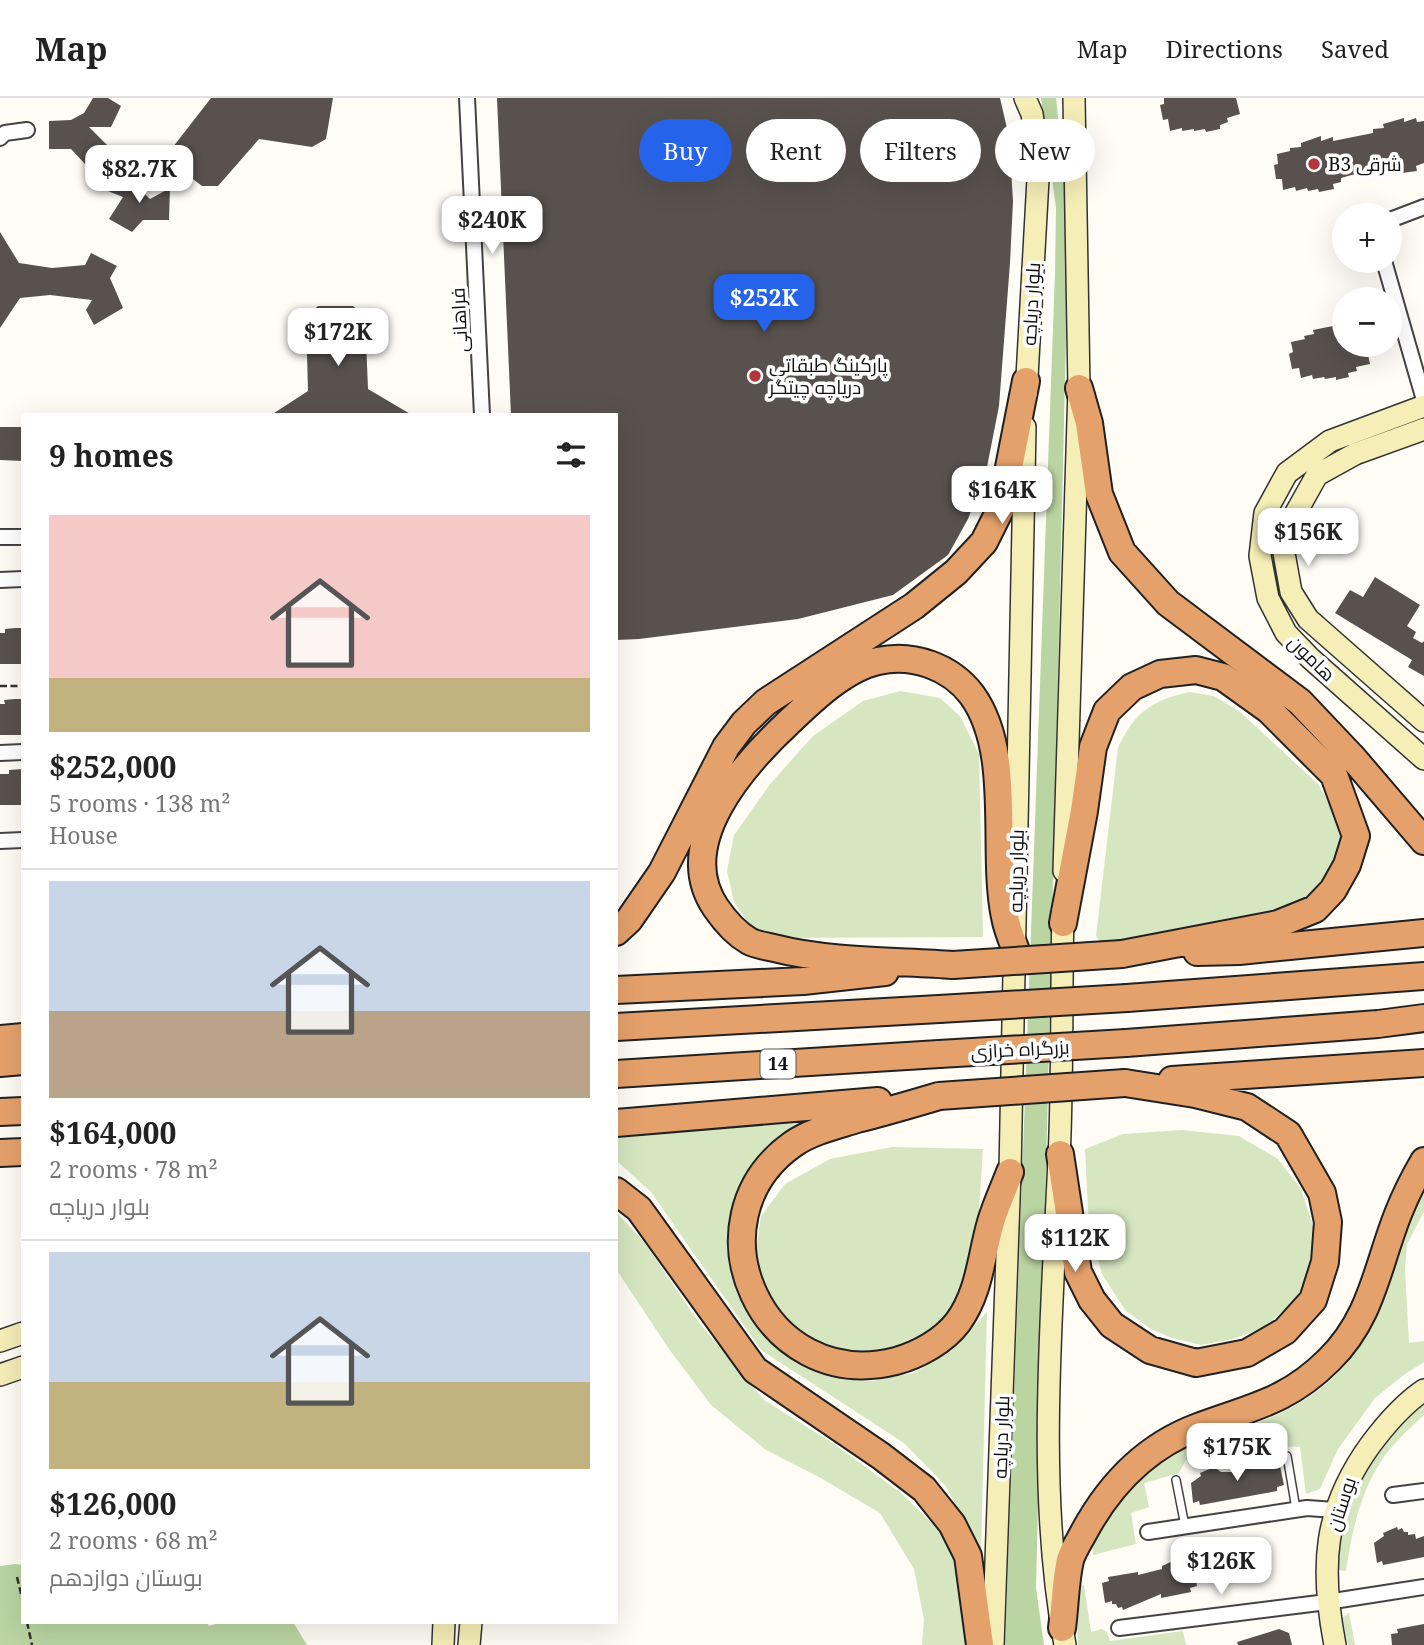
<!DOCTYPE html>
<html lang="en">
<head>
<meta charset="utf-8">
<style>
  body { margin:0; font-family:"Noto Serif",Cairo,serif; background:#f2f2f2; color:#222; height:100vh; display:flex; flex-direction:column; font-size:26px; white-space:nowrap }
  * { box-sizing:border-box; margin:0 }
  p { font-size:23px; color:#767676 }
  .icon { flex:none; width:38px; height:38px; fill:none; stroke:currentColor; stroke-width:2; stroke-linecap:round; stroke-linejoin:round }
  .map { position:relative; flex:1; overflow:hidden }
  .details { position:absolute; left:21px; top:315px; width:597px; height:1211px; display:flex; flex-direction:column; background:#fff; border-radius:0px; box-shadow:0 7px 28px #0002 }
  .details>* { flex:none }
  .banner { position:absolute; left:639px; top:21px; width:665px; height:63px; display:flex; gap:14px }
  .controls { position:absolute; left:1332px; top:105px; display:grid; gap:14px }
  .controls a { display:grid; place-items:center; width:70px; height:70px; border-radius:50%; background:#fff; box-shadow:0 7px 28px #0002; font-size:35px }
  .price { position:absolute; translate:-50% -60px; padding:0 16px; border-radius:14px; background:#fff; color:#222; font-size:23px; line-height:46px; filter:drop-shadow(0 2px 4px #0008) }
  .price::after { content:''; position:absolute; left:50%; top:42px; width:21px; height:16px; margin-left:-10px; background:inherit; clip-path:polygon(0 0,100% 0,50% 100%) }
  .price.active { background:#2563eb; color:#fff }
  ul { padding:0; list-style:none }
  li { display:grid; align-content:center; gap:14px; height:371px; padding:0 28px }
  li+li { border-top:2px solid #e0e0e0 }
  li span { display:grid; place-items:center; height:217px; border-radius:0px; color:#555 }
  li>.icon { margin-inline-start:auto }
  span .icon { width:126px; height:126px; fill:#fffc; stroke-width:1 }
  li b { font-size:30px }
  h2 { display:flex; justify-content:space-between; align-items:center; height:84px; padding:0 28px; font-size:30px }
  .chip { padding:0 24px; border-radius:32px; background:#fff; box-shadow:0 7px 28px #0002; font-size:24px; line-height:63px }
  .chip.active { background:#2563eb; color:#fff }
  header { display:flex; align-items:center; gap:42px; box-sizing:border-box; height:98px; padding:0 35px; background:#fff; border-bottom:2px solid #e0e0e0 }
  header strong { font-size:33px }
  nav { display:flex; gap:38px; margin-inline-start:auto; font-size:24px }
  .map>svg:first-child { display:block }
  .green { fill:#d5e6c1 }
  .forest { fill:#bad5a2 }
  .building { fill:#58514e }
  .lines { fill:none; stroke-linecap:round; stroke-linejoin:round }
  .lane-casing { stroke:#434343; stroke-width:10 }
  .street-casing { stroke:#434343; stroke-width:18 }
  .secondary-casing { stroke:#323232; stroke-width:24 }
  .highway-casing { stroke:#212121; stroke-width:30 }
  .path { stroke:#323232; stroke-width:2.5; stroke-dasharray:7 3.5; stroke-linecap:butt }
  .lane { stroke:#fff; stroke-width:7 }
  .street { stroke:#fff; stroke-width:14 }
  .secondary { stroke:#f6eeb7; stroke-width:21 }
  .highway { stroke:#e5a16c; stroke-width:26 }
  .highway-bridge-casing { stroke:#212121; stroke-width:30; stroke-linecap:butt }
  .highway-bridge { stroke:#e5a16c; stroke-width:26 }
  .poi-dot { fill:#b2363e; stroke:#fff; stroke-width:2.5 }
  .labels { text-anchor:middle; stroke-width:7; stroke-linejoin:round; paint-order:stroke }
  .shield { fill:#fff; stroke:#585858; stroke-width:2 }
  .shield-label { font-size:18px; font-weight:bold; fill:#101010 }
  .poi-label { font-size:19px; fill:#101010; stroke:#fff; text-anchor:start }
  .street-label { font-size:19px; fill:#101010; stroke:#fff }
</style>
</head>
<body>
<header>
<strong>Map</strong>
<nav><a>Map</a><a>Directions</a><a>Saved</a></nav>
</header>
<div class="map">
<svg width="1424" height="1547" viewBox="0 0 1424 1547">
  <rect width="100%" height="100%" fill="#fefcf5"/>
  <path class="green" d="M900,593L940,600L960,618L979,656L983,839L769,840L749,826L734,804L727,773L734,737L771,685L813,638L863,603Z
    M1190,594L1214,598L1240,614L1318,686L1343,728V756L1333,781L1290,813L1173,836L1100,844L1096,838L1118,650C1134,614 1153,602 1190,594Z
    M867,1011L782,1045L735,1175L741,1200L764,1238L803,1267L833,1280L872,1283L914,1275L951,1253L987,1214L981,1453L945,1387L904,1345L761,1252L651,1094L616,1062V1023Z
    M1182,1032L1239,1038L1278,1061L1301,1091L1315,1135L1311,1169L1301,1196L1265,1229L1233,1241L1201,1247L1172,1240L1151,1231L1125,1212L1102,1176L1089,1130L1085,1051L1123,1036Z
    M892,1049L983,1051L977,1142L968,1185L941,1226L920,1241L892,1251L865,1257L840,1253L813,1245L786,1222L763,1189L756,1153L761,1118L785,1086L830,1061Z
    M1424,1090V1114L1407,1146L1405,1171L1409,1245L1424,1243V1264L1405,1276L1375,1300L1338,1351L1320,1391L1306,1396L1300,1349C1261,1347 1224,1355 1186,1362L1179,1375L1144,1385L1149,1409L1131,1415L1136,1446L1093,1457C1091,1444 1099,1434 1106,1423C1126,1389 1154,1364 1190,1345C1210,1335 1235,1332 1256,1325C1290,1314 1325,1292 1348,1264C1380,1226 1390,1180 1405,1134C1410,1119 1418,1104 1424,1090Z
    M616,1114L645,1145L697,1222L764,1302L834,1346L901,1395L953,1446L972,1547H922L924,1521L914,1471L880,1415L819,1379L766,1352L711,1307L669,1251L616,1171Z
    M1424,1303V1317C1411,1329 1397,1342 1386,1356C1361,1390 1352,1432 1346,1473L1338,1472C1345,1392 1366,1358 1424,1303Z
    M1084,1487L1091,1534L1102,1531L1107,1534L1110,1543L1183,1533L1186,1547H1078L1075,1490Z
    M1349,1515L1355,1547H1348L1342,1520Z"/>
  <path class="forest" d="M1041,0H1056L1065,89L1068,158L1036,1490L1044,1547H1005L1055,175L1056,110Z
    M15,1466L23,1467V1524H206L209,1528L223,1524H293L307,1547H0V1468Z"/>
  <path class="building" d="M93,0H108L121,8L111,29H89L111,51L85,66L71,51H49V23L71,22L84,15Z
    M211,0H333L326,41L312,49L259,41L218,88H202L176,68L173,49Z
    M497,0H1000L1009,39L1013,103L1010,165L999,308L986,374L968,421L948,457L893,497L798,521L639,541L616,542V317H511Z
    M1164,0H1236L1240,16L1227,20L1228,24L1220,27V31L1206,34L1205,31L1194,33V31L1182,33V30L1170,33L1168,21L1163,22L1160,7L1164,6Z
    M1404,20V24L1416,20L1417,24L1424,23V65L1416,68L1417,73L1402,75V73L1391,75L1390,72L1379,75L1378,71L1366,73L1341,80V84L1333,86L1334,91L1319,94L1318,91L1308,93L1307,90L1296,93L1295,89L1283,92L1282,81H1276L1274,67L1278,66L1277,56L1290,53V50L1301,49V45L1321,38V43L1333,39V43L1373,35V31L1384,30L1383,26Z
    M134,77L139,90L150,101L170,90L169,122H143L132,134L109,121L123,99L108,93Z
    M0,134L19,165L52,170L85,167L91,155L117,168L110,180L123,210L94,227L86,212L92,202L50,197L20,200L0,230Z
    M318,208H353L365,218L368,291L412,317H271L308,293L306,219Z
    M1338,227V231L1344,230V247H1366L1370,266L1356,269L1357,273L1348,275L1349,279L1336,282V279L1325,281L1324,279L1313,281L1312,277L1301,280L1299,270L1292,271L1289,256L1293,254L1291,244L1305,241L1304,238L1314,236L1313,232Z
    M0,329H23V363L0,362Z
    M1375,479L1420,507L1407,528L1416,534L1413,540L1422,545L1424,543V578L1408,569L1412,562L1335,515L1350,492L1363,499Z
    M15,530H23V566H0V535H5V531Z
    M15,601H23V637H0V606H5L4,602Z
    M23,671V707H0V676H9V672Z
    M1262,1361V1364L1267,1362L1269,1366H1273V1369L1280,1368L1284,1387L1277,1389V1393L1200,1407L1199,1403L1193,1405L1191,1385L1201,1378L1200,1375L1214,1369L1221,1374H1232L1249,1370L1248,1367Z
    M1397,1429L1398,1432L1402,1430L1404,1434H1408V1437L1415,1436L1416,1441L1424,1438V1459L1383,1467L1382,1463L1377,1465L1374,1445L1384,1438L1383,1435Z
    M1175,1462L1176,1465L1180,1464L1182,1467H1186L1187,1470L1193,1469L1197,1488L1190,1490L1191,1494L1161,1500V1496L1123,1512L1122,1509L1118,1510L1116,1506H1112V1503L1105,1505L1102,1485L1109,1483L1108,1479L1138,1474V1477L1162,1471V1468Z
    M1424,1526V1547H1392L1391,1536L1398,1535L1397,1531Z
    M1279,1531L1289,1535L1292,1547H1238L1237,1544Z"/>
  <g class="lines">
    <defs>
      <path id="lane" d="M1287,1358L1296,1411
        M1176,1382L1185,1428"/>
      <path id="street" d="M467,0L482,317
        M0,40L5,35L27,32
        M1390,122L1424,109
        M1384,163L1424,302
        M0,439H23
        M0,482L23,481
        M0,655L23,654
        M0,743L23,742
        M1393,1397L1424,1393
        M1148,1434L1307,1410L1335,1412
        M1119,1530L1327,1504L1424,1489"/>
      <path id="secondary" d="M1025,0L1032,16L1039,63L1026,297
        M1424,308L1330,343L1287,375L1265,415L1260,458L1268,500L1286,535L1310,560L1424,661
        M1424,331L1355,356L1317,377L1289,427L1284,455L1291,494L1308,521L1424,623
        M1064,773L1079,290L1074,0
        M1063,812C1061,895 1063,978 1059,1061C1052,1218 1036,1392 1065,1547
        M0,1243L23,1235
        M0,1277L23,1269
        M443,1547L444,1524
        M469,1547L471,1524
        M993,1547L1010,1074L1025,329
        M1335,1547C1320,1469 1323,1412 1371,1346C1386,1326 1403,1306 1424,1292"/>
      <path id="highway" d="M1079,290L1089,325L1099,396L1122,454L1168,505L1300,604L1353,660L1424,743
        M1063,825L1084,713L1093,649L1107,613L1132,589L1160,576L1196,572L1223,579L1269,612L1334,677L1356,738L1347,767L1333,792L1315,811L1278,826L1122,856
        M616,834L629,822L662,774L726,649L744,625L766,604L914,508L956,474L984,444L1001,410L1026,283
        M1197,854L1239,853L1424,835
        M953,867C897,863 828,864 774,850C766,848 756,847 749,843C735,835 725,823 716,810C672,746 743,667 788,625C812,602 845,570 878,563C913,555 951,569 972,597C1014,655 991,752 1005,819C1007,830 1011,840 1015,850
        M616,892L803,883L885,874
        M1127,900L1424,878
        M616,929L939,911
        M0,941L23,939
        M1126,945L1378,926L1424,920
        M0,965L23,963
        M616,976L939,956
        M1172,982L1424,965
        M939,998C912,1006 885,1014 857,1021C835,1028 812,1033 793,1046C685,1122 762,1297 896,1263C918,1257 944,1243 958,1224C980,1194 981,1158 991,1124C996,1107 1004,1090 1010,1074
        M0,1014L23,1013
        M616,1025L878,1003
        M0,1055L23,1054
        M1060,1056L1078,1174L1092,1202L1112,1227L1150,1252L1196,1265L1247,1255L1285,1233L1313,1202L1325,1164L1328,1124L1322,1095L1288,1036L1247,1009L1195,996L1125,985
        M616,1093L639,1111L755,1272L881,1358L924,1391L952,1426L968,1458L980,1547
        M1062,1530C1065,1508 1065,1484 1070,1462C1073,1452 1080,1442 1084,1434C1110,1386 1147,1348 1198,1329C1251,1309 1287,1304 1329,1262C1372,1220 1377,1169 1398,1116C1405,1098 1414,1080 1424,1063"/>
    </defs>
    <use href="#lane" class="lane-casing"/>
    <use href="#street" class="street-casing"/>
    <use href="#secondary" class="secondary-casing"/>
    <use href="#highway" class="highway-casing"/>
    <path class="path" d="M0,588H23
      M17,1479L23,1504
      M27,1524L32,1547"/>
    <use href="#lane" class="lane"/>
    <use href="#street" class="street"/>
    <use href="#secondary" class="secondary"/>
    <use href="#highway" class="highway"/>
    <defs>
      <path id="highway-bridge" d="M953,867L1122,856
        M939,911L1127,900
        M939,956L1126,945
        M939,998L1125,985"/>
    </defs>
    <use href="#highway-bridge" class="highway-bridge-casing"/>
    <use href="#highway-bridge" class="highway-bridge"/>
  </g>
  <g class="poi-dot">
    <circle cx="1314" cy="66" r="7"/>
    <circle cx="755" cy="278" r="7"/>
  </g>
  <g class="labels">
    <rect class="shield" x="760.5" y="951.5" width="35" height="29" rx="5"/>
    <g class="shield-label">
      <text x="778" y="972">14</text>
    </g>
    <g class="poi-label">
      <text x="1328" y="73">B3 شرقی</text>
      <text x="769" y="274">پارکینگ طبقاتی<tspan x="769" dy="22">دریاچه چیتگر</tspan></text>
    </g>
    <g class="street-label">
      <text transform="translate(1031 206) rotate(-87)" y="7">بلوار دریاچه</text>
      <text transform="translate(459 222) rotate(-93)" y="7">فراهانی</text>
      <text transform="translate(1312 560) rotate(44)" y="7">هامون</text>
      <text transform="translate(1016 773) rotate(-89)" y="7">بلوار دریاچه</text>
      <text transform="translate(1020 951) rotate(-3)" y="7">بزرگراه خرازی</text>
      <text transform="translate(1001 1339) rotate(-88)" y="7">بلوار دریاچه</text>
      <text transform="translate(1341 1406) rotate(-72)" y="7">بوستان</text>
    </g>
  </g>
</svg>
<div class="controls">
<a>+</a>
<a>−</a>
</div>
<b class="price" style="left:139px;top:107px">$82.7K</b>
<b class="price" style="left:492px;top:158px">$240K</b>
<b class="price active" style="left:764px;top:236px">$252K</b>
<b class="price" style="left:338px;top:270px">$172K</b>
<b class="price" style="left:1002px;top:428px">$164K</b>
<b class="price" style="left:1308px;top:470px">$156K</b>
<b class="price" style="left:1075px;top:1176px">$112K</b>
<b class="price" style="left:1237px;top:1385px">$175K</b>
<b class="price" style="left:1221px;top:1499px">$126K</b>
<div class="banner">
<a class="chip active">Buy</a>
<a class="chip">Rent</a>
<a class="chip">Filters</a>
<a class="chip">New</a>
</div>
<section class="details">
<h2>9 homes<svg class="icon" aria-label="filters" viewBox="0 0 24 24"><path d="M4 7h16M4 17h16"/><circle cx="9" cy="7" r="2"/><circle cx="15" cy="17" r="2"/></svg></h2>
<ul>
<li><span style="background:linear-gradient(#f6c9c9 75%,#c2b280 0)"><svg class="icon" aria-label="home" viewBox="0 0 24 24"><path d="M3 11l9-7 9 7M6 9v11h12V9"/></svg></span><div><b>$252,000</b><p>5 rooms · 138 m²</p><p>House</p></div></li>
<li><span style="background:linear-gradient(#c9d6e8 60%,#b9a48a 0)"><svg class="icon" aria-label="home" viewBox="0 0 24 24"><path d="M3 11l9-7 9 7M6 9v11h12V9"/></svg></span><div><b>$164,000</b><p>2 rooms · 78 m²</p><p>بلوار دریاچه</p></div></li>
<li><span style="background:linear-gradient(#c9d6e8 60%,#c2b280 0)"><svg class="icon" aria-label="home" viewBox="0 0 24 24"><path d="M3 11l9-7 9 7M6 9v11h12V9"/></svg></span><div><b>$126,000</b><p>2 rooms · 68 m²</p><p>بوستان دوازدهم</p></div></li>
</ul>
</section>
</div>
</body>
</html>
